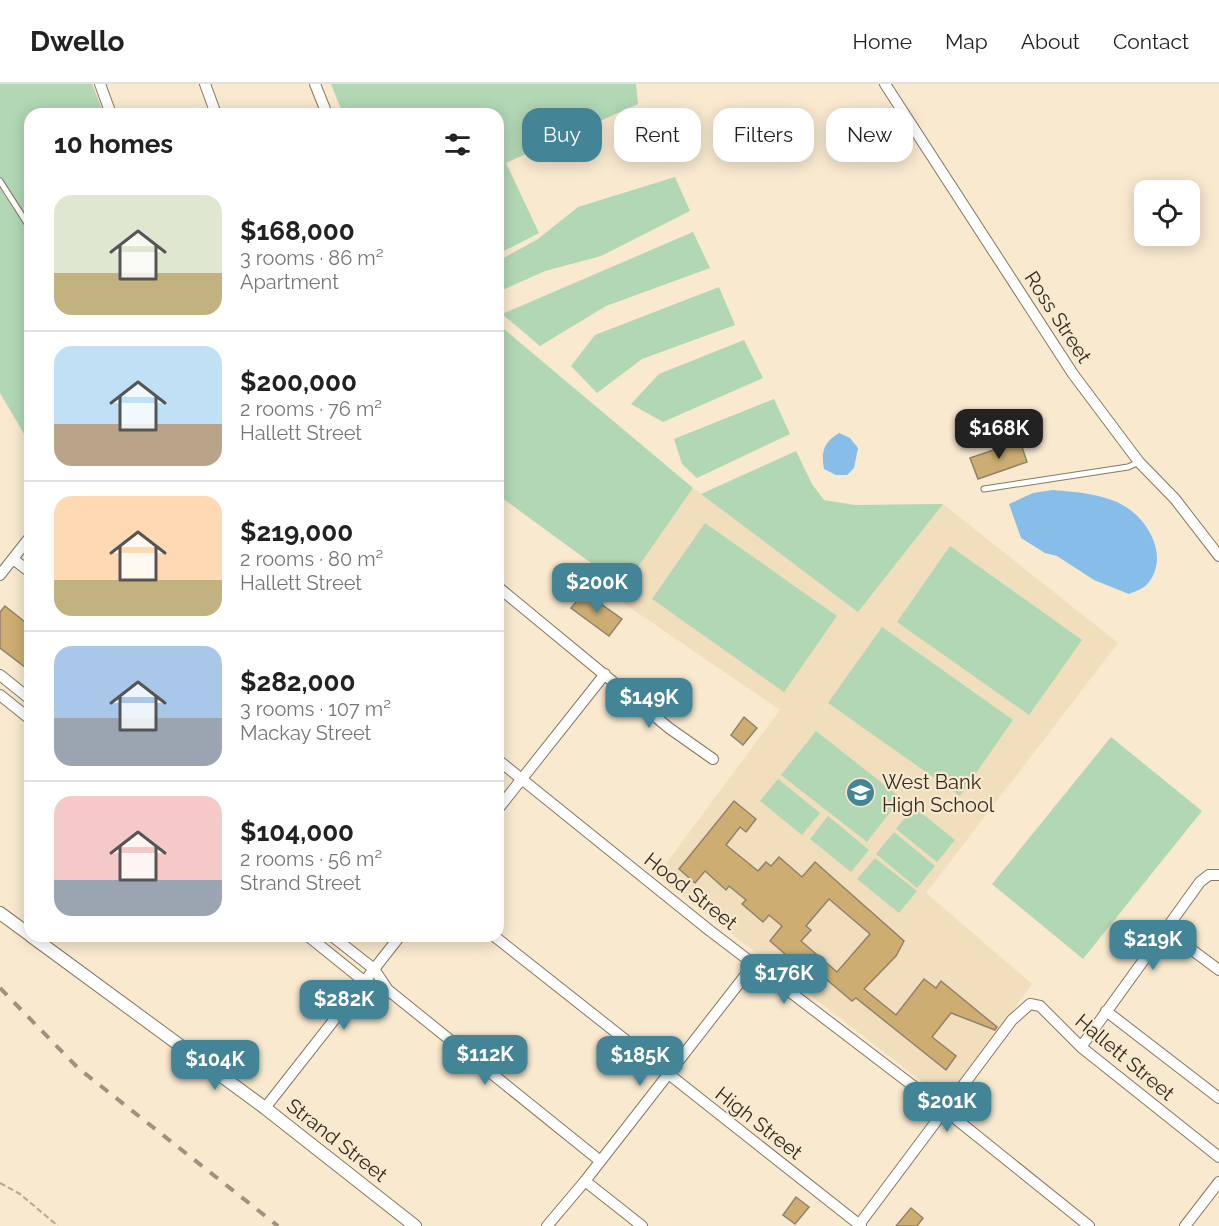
<!DOCTYPE html>
<html lang="en">
<head>
<meta charset="utf-8">
<style>
  body { margin:0; font-family:Raleway,sans-serif; background:#f6f6f6; color:#222; height:100vh; display:flex; flex-direction:column; font-size:22px; white-space:nowrap }
  * { box-sizing:border-box; margin:0 }
  p { font-size:20px; color:#767676 }
  .icon { flex:none; width:33px; height:33px; fill:none; stroke:currentColor; stroke-width:2; stroke-linecap:round; stroke-linejoin:round }
  .map { position:relative; flex:1; overflow:hidden }
  .details { position:absolute; left:24px; top:24px; width:480px; height:834px; display:flex; flex-direction:column; background:#fff; border-radius:18px; box-shadow:0 3px 15px #0003 }
  .details>* { flex:none }
  .banner { position:absolute; left:522px; top:24px; width:570px; height:54px; display:flex; gap:12px }
  .tools { position:absolute; left:1134px; top:96px; display:grid; gap:12px }
  .tools a { display:grid; place-items:center; width:66px; height:66px; border-radius:12px; background:#fff; box-shadow:0 3px 15px #0003; font-size:30px }
  .price { position:absolute; translate:-50% -51px; padding:0 14px; border-radius:12px; background:#448497; color:#fff; font-size:20px; line-height:39px; filter:drop-shadow(0 2px 3px #0008) }
  .price::after { content:''; position:absolute; left:50%; top:36px; width:18px; height:14px; margin-left:-9px; background:inherit; clip-path:polygon(0 0,100% 0,50% 100%) }
  .price.current { background:#222; color:#fff }
  ul { padding:0; list-style:none }
  li { display:flex; align-items:center; gap:18px; height:150px; padding:0 30px }
  li+li { border-top:2px solid #e0e0e0 }
  li span { display:grid; place-items:center; flex:none; width:168px; height:120px; border-radius:18px; color:#555 }
  li>.icon { margin-inline-start:auto }
  span .icon { width:72px; height:72px; fill:#fffc; stroke-width:1 }
  li b { font-size:26px }
  h2 { display:flex; justify-content:space-between; align-items:center; height:72px; padding:0 30px; font-size:26px }
  .pill { padding:0 21px; border-radius:18px; background:#fff; box-shadow:0 3px 15px #0003; font-size:21px; line-height:54px }
  .pill.current { background:#448497; color:#fff }
  header { display:flex; align-items:center; gap:36px; box-sizing:border-box; height:84px; padding:0 30px; background:#fff; border-bottom:2px solid #e0e0e0 }
  header strong { font-size:28px }
  nav { display:flex; gap:33px; margin-inline-start:auto; font-size:21px }
  .map>svg:first-child { display:block }
  .built { fill:#f0debd }
  .green { fill:#b1d7b4 }
  .water { fill:#87bde9 }
  .building { fill:#cdad72; stroke:#90836b; stroke-width:1.5; fill-rule:evenodd }
  .lines { fill:none; stroke-linecap:round; stroke-linejoin:round }
  .service-casing { stroke:#867861; stroke-width:7 }
  .minor-casing { stroke:#867861; stroke-width:12 }
  .tertiary-casing { stroke:#867861; stroke-width:14 }
  .path { stroke:#b5a994; stroke-width:2; stroke-dasharray:6 3; stroke-linecap:butt }
  .service { stroke:#fff; stroke-width:5 }
  .minor { stroke:#fff; stroke-width:10 }
  .tertiary { stroke:#fff; stroke-width:12 }
  .rail { stroke:#9d927f; stroke-width:4; stroke-dasharray:10 10; stroke-linecap:butt }
  .labels { text-anchor:middle; stroke-width:4.5; stroke-linejoin:round; paint-order:stroke }
  .street-label { font-size:20px; fill:#322c22; stroke:#f8e9cf }
  .poi-label { font-size:20px; fill:#322c22; stroke:#f8e9cf; text-anchor:start }
</style>
</head>
<body>
<header>
<strong>Dwello</strong>
<nav><a>Home</a><a>Map</a><a>About</a><a>Contact</a></nav>
</header>
<div class="map">
<svg width="1219" height="1142" viewBox="0 0 1219 1142">
  <rect width="100%" height="100%" fill="#f8e9cf"/>
  <path class="built" d="M693,404L858,527L943,420L1118,559L926,809L1032,900L947,1017L657,792L780,626L616,514Z"/>
  <path class="green" d="M0,0H92L104,30H30V360L0,309Z
    M331,0H636L638,20L506,79L539,149L498,170V30H343Z
    M675,93L690,127L601,172L545,187L498,208V177L538,155L578,123Z
    M693,148L710,184L606,222L540,262L502,230Z
    M719,203L735,241L642,275L597,309L571,282L595,251Z
    M498,240L693,404L624,503L498,411Z
    M744,256L763,294L663,338L631,320L659,290Z
    M774,315L790,350L697,394L682,380L674,355Z
    M796,367L812,400L824,416L855,421L943,420L858,528L701,410Z
    M705,439L837,532L784,608L652,515Z
    M950,462L1082,556L1029,631L897,538Z
    M882,543L1013,636L960,712L828,619Z
    M816,647L901,714L867,758L781,691Z
    M1111,653L1202,727L1083,875L992,800Z
    M778,695L820,729L802,751L760,717Z
    M914,723L955,756L937,778L896,745Z
    M828,732L869,766L851,788L810,755Z
    M894,748L935,782L917,804L876,770Z
    M875,774L917,807L899,829L857,795Z"/>
  <path class="water" d="M839,349L850,354L858,364L854,384L847,391H836L824,385C821,368 823,359 839,349Z
    M1053,406C1076,408 1106,410 1126,423C1150,438 1168,473 1149,498C1145,504 1136,507 1129,510L1094,496L1057,472L1045,469L1021,454L1009,420L1033,409Z"/>
  <path class="building" d="M1020,357L1027,378L978,395L970,374Z
    M584,508L622,535L609,552L571,524Z
    M5,522L30,542V587L0,564V528Z
    M744,633L757,644L743,661L731,651Z
    M734,717L756,735L746,748L740,743L726,761L758,787L766,778L771,782L779,773L802,793L815,778L904,857L896,872L864,905L896,931L924,895L936,904L941,897L997,943L995,946L951,929L932,953L956,972L946,986L856,914L852,917L820,890L815,896L770,857L782,842L769,831L763,838L742,820L746,816L729,802L726,806L705,787L695,799L679,785ZM829,815L870,850L837,888L801,857L811,846L806,842Z
    M796,1113L809,1123L795,1140L783,1131Z
    M911,1124L923,1134L917,1142H896Z"/>
  <g class="lines">
    <defs>
      <path id="service" d="M0,97L30,144
        M984,405L1128,383L1139,378"/>
      <path id="minor" d="M100,0L111,30
        M205,0L216,30
        M315,0L327,30
        M885,0L1073,290L1139,378L1175,415L1219,472
        M13,475L30,488
        M0,491L30,453
        M498,503L669,644L713,675
        M0,591L30,615
        M0,611L30,635
        M498,676L709,846L946,1027L1089,1142
        M498,725L605,590
        M1165,846L1219,886
        M308,852L365,898L388,906
        M332,852L374,885L388,906L599,1076
        M494,852L861,1142
        M1106,927L1219,1014
        M1081,963L1200,798L1209,791H1219
        M265,1024L400,852
        M585,1097L642,1142
        M547,1142L585,1097L754,880
        M858,1142L1012,936L1030,920L1040,922L1081,963L1219,1073
        M1185,1142L1219,1098"/>
      <path id="tertiary" d="M0,829L30,851
        M31,852L265,1024L415,1142"/>
    </defs>
    <use href="#service" class="service-casing"/>
    <use href="#minor" class="minor-casing"/>
    <use href="#tertiary" class="tertiary-casing"/>
    <path class="path" d="M0,1099L20,1110L58,1142"/>
    <use href="#service" class="service"/>
    <use href="#minor" class="minor"/>
    <use href="#tertiary" class="tertiary"/>
    <path class="rail" d="M0,904L78,984L278,1142"/>
  </g>
  <defs>
    <symbol id="school-disc" viewBox="-11 -11 22 22"><circle r="9.5" fill="#448497" stroke="#f8e9cf"/><path d="M0-5L7-2L0 1L-7-2ZM-4 1L0 2.5L4 1V4Q0 6-4 4Z" fill="#fff"/></symbol>
  </defs>
  <g fill-rule="evenodd">
    <use href="#school-disc" x="844" y="692" width="33" height="33"/>
  </g>
  <g class="labels">
    <g class="street-label">
      <text transform="translate(1058 233) rotate(57)" y="7">Ross Street</text>
      <text transform="translate(691 807) rotate(38)" y="7">Hood Street</text>
      <text transform="translate(1125 973) rotate(40)" y="7">Hallett Street</text>
      <text transform="translate(759 1039) rotate(38)" y="7">High Street</text>
      <text transform="translate(337 1056) rotate(38)" y="7">Strand Street</text>
    </g>
    <g class="poi-label">
      <text x="882" y="705">West Bank<tspan x="882" dy="23">High School</tspan></text>
    </g>
  </g>
</svg>
<div class="tools">
<a><svg class="icon" aria-label="locate" viewBox="0 0 24 24"><circle cx="12" cy="12" r="6"/><path d="M12 2v4M12 18v4M2 12h4M18 12h4"/></svg></a>
</div>
<b class="price current" style="left:999px;top:376px">$168K</b>
<b class="price" style="left:597px;top:530px">$200K</b>
<b class="price" style="left:649px;top:645px">$149K</b>
<b class="price" style="left:1153px;top:887px">$219K</b>
<b class="price" style="left:784px;top:921px">$176K</b>
<b class="price" style="left:344px;top:947px">$282K</b>
<b class="price" style="left:485px;top:1002px">$112K</b>
<b class="price" style="left:640px;top:1003px">$185K</b>
<b class="price" style="left:215px;top:1007px">$104K</b>
<b class="price" style="left:947px;top:1049px">$201K</b>
<div class="banner">
<a class="pill current">Buy</a>
<a class="pill">Rent</a>
<a class="pill">Filters</a>
<a class="pill">New</a>
</div>
<section class="details">
<h2>10 homes<svg class="icon" aria-label="filters" viewBox="0 0 24 24"><path d="M4 7h16M4 17h16"/><circle cx="9" cy="7" r="2"/><circle cx="15" cy="17" r="2"/></svg></h2>
<ul>
<li><span style="background:linear-gradient(#dfe7d0 65%,#c2b280 0)"><svg class="icon" aria-label="home" viewBox="0 0 24 24"><path d="M3 11l9-7 9 7M6 9v11h12V9"/></svg></span><div><b>$168,000</b><p>3 rooms · 86 m²</p><p>Apartment</p></div></li>
<li><span style="background:linear-gradient(#bfe0f5 65%,#b9a48a 0)"><svg class="icon" aria-label="home" viewBox="0 0 24 24"><path d="M3 11l9-7 9 7M6 9v11h12V9"/></svg></span><div><b>$200,000</b><p>2 rooms · 76 m²</p><p>Hallett Street</p></div></li>
<li><span style="background:linear-gradient(#ffd9b3 70%,#c2b280 0)"><svg class="icon" aria-label="home" viewBox="0 0 24 24"><path d="M3 11l9-7 9 7M6 9v11h12V9"/></svg></span><div><b>$219,000</b><p>2 rooms · 80 m²</p><p>Hallett Street</p></div></li>
<li><span style="background:linear-gradient(#a9c7e8 60%,#9aa5b1 0)"><svg class="icon" aria-label="home" viewBox="0 0 24 24"><path d="M3 11l9-7 9 7M6 9v11h12V9"/></svg></span><div><b>$282,000</b><p>3 rooms · 107 m²</p><p>Mackay Street</p></div></li>
<li><span style="background:linear-gradient(#f6c9c9 70%,#9aa5b1 0)"><svg class="icon" aria-label="home" viewBox="0 0 24 24"><path d="M3 11l9-7 9 7M6 9v11h12V9"/></svg></span><div><b>$104,000</b><p>2 rooms · 56 m²</p><p>Strand Street</p></div></li>
</ul>
</section>
</div>
</body>
</html>
